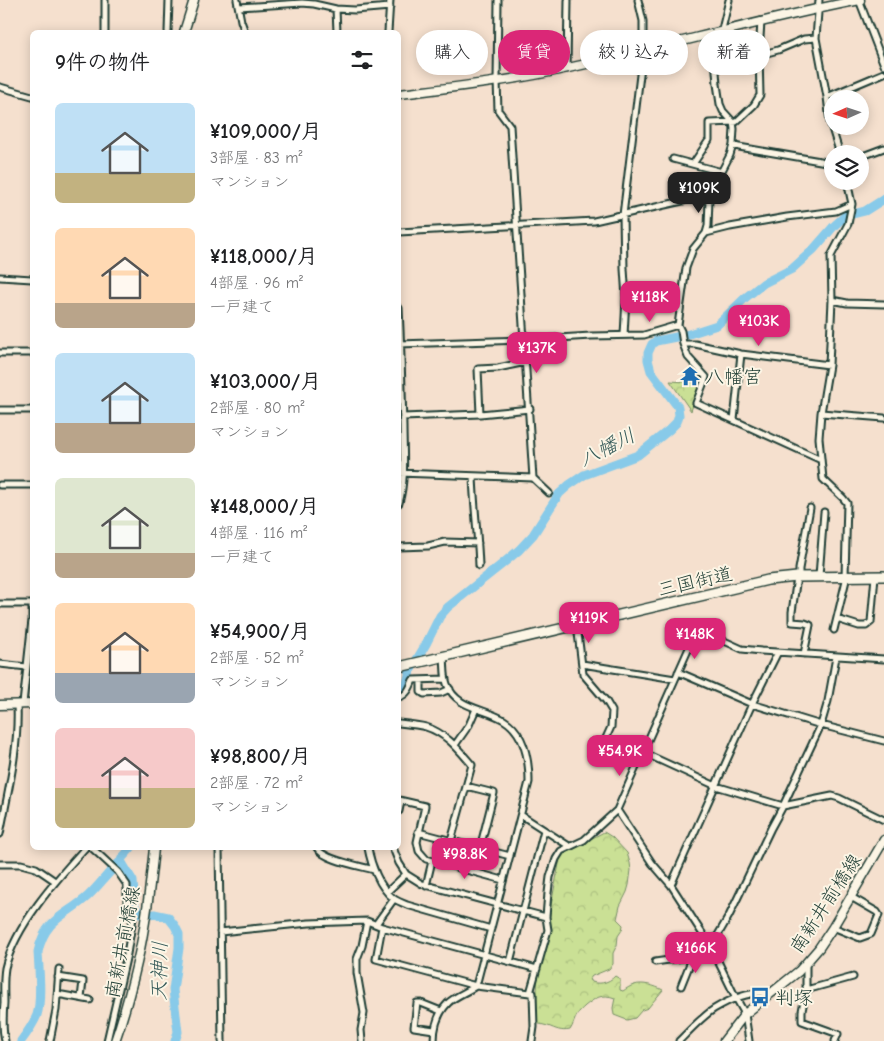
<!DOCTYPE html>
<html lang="ja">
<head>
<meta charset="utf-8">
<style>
  body { margin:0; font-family:"Comic Neue","Klee One",sans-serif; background:#f2f2f2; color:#202124; height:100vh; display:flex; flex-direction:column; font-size:19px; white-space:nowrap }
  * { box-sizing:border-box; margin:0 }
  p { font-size:16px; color:#757577 }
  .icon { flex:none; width:28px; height:28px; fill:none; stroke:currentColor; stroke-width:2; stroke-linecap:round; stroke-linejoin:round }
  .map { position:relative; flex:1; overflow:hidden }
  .side { position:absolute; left:30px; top:30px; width:371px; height:820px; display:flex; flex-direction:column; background:#fff; border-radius:8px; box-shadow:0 2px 12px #0003 }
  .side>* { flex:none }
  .banner { position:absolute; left:416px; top:30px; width:392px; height:45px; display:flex; gap:10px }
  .needle { width:32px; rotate:267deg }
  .fabs { position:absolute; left:824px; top:90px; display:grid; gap:10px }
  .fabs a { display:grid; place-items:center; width:45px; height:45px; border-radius:50%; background:#fff; box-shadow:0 2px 12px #0003; font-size:25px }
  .price { position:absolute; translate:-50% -42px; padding:0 11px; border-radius:10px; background:#db2777; color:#fff; font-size:16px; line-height:32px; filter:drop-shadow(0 1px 2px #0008) }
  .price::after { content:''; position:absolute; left:50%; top:30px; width:15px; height:11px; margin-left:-8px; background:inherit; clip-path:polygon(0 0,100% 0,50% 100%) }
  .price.current { background:#222; color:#fff }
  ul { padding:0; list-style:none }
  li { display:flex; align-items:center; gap:15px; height:125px; padding:0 25px }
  li span { display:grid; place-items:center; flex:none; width:140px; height:100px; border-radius:8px; color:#555 }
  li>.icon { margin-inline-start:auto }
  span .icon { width:60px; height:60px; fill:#fffc; stroke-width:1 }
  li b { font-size:21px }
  h2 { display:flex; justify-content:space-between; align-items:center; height:60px; padding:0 25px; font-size:21px }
  .pill { padding:0 18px; border-radius:22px; background:#fff; box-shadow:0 2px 12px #0003; font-size:18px; line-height:45px }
  .pill.current { background:#db2777; color:#fff }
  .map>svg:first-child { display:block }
  .forest { fill:url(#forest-crowns); stroke:#748e64 }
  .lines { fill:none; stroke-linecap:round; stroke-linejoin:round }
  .river { stroke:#88cae9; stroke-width:9 }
  .street-casing { stroke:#1f3d34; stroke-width:9 }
  .secondary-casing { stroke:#1f3d34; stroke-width:11 }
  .primary-casing { stroke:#1f3d34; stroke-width:12 }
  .street { stroke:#fcf5e5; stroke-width:5 }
  .secondary { stroke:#fcf5e5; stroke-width:8 }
  .primary { stroke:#fcf5e5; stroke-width:9 }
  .labels { text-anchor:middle; stroke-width:4; stroke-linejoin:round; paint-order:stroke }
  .poi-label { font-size:19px; fill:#1f3d34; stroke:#fcf5e5; text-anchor:start }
  .street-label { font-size:19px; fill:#1f3d34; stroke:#fcf5e5 }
  .water-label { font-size:20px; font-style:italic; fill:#345958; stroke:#fcf5e5 }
</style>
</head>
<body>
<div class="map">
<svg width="884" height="1041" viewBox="0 0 884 1041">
  <defs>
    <pattern id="forest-crowns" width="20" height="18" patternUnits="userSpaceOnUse" patternTransform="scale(1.25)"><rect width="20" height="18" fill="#cae095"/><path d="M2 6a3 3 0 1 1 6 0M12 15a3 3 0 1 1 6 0" fill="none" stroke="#adc181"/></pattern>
  </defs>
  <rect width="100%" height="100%" fill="#f5e0ce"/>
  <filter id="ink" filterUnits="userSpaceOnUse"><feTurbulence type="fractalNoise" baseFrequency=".02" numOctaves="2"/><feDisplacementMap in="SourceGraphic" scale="10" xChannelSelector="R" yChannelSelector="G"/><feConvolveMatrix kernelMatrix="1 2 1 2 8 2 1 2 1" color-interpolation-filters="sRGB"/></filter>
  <g filter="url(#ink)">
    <path class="forest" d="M670,381L700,383L691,411Z
      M604,832L612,837L627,853L630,863L631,870L629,885L627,892L620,906L617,919L623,925L622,930L618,936L617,945L613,953V964L609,969L592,976L589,980C596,986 609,983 615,976L620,979V990L623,991C626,989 630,986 634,985C643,982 655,986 663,990L652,1003L648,1008L642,1010L635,1018L627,1020L614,1015L613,1008L615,998C602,993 595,998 585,1006C582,1009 579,1011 577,1015C574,1020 573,1026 570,1030C561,1032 556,1029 548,1026C544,1025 540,1024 535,1023L538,975L544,952L547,926L559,864L560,858L563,854L573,850L583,843Z"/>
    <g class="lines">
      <path class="river" d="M399,691L406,687L410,671L426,644L440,616L448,607L501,565L519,550L533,535L559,494L569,485L584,475L638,455L669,430L677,422L679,415L678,407L651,371L648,360V353L652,344L656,341L686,335L717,325L745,298L764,283L792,269L813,250L834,226L845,216L865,211L884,199
        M121,861L133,881L135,908L140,913
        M154,914L168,917L175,926L179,934V948L173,990L178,1032L175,1041
        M21,1041C27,1033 33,1025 37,1015C42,999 39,970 38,952C45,918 66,916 88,896C100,885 109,871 121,861L122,858L131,848"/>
      <defs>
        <path id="street" d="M237,0L241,21L245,32
          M729,0L715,59L717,84L720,104L723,111L733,122L734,129L733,145L730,155L714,186L709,200L708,226L706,233L693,249L686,268L678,325L681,331L683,344H695L741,354L829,365
          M819,0L816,38L827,97L830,122L840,154
          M859,0L884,65
          M239,7L302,3L314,4L336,9L355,10L390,7
          M336,9L337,32
          M105,32V0
          M168,32L169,0
          M388,32L390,0
          M715,59L767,53L778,50L804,39L816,38
          M567,69L568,0
          M0,87L32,96
          M827,97L884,73
          M733,145L739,147L832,163
          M860,157L884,148
          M673,159L722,172
          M693,164L709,140V123L736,122L754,105L760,95L759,54L761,21
          M399,232L594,221L687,200H709
          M706,233L730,227L787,217L836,211L852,204
          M0,277L32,279
          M832,300L847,303L884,304
          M399,308C401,348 402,387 403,427C403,452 406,478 399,503
          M624,335L626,298L624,269L623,215L643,50V21L638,0
          M399,344L525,340L591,336L644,335L678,325
          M683,344L688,357L706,377L696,403L821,460
          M0,353H32
          M0,410H32
          M821,413L884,418
          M480,414L478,369L498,368L526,362
          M403,417L480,414L530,409
          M734,420L741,354
          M399,473L533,478L510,126L498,110L497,81L498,0
          M473,476C474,506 478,536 479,566
          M533,478L549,493
          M0,485H32
          M399,547L428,546L445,542L478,543
          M819,576L824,512
          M845,576L847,503L843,498L823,479L819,438L821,413L829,365L832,300L831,256L848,224L852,204L847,181
          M797,577L792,612V622L805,623L810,625L804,654
          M799,577V569L810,508
          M0,604H32V618
          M837,619L859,626H866L871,622L875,576
          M577,625L583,674L606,701L612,711L611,727L606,738L642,752L716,786L783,806L832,796L839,798L884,820
          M834,630L847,576
          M0,664L27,667
          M582,664L675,679
          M678,672L752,704L821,725L884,741
          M421,680V692L424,694L441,693L450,689
          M399,697C407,695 410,688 413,680L446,679
          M23,704L32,620
          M399,723C408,724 418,725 426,727C446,733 459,750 472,765L451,841
          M455,745L469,725L476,709
          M466,786L494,793L480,848
          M399,800L425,806L417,842L419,851L426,859L503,880
          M617,810L652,863L671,885L711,947L736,998L745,1014L749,1041
          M399,811L401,801
          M521,815L569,846
          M418,832L510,856
          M0,834C8,792 19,748 17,705
          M92,848L118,872L127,885V911L133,918L127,954L107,1041
          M219,848L222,1041
          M317,848C323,860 361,866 374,870
          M368,848C371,864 379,887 393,898C397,901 402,903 407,905L491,929
          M393,848L399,863L406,874L422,884L546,917
          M0,864H21L36,868L55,881
          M671,885L752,704L778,652
          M426,886L432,861
          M387,892L406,874
          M376,924L394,899
          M382,927L376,959L476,986L530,993
          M833,927L860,938L871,934L879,915L877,912L851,897
          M220,932L309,923L367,921L382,927L537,969
          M510,962L544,830
          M655,962L690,957L711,947L729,916L771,828L783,806L821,725L828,701L836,657
          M806,964V990L802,1011V1021L838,1034L835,1041
          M58,977L83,981L81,998
          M681,986L693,956
          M806,990L853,977
          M57,994L90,1000
          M434,1030L414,1027L417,1003H421L441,1011
          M5,1041C2,1028 3,1016 4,1003C4,991 3,980 5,968C15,926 56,880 85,848
          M50,1041L56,1010L59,969
          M362,1041L361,1030L364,1013L357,973V959L362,946L367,921
          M434,1041C434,1028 438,1013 448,1003C455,996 467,992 476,986L529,782C529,760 525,733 504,720C485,708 456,709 447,684C444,676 445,666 444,657
          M532,1041L534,1027L533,993H530L548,930L546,917L548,893L550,877L556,859L561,851L584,840L617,810L693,639H720L742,649L761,651L884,659
          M679,1041C689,1031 703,1016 714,1009C730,999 751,991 771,993"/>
        <path id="secondary" d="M184,32L194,0
          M399,94C455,87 512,81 568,68C666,47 762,19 860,0
          M0,705L32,704
          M115,1041C124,1015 131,989 137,963C146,925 150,886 154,848
          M724,1041L745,1014L799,971L819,948L833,927L884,840"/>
        <path id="primary" d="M399,667L768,580L797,577L884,576"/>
      </defs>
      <use href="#street" class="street-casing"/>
      <use href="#secondary" class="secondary-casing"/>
      <use href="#primary" class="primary-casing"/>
      <use href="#street" class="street"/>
      <use href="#secondary" class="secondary"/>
      <use href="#primary" class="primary"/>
    </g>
  </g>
  <defs>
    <symbol id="temple-bare" viewBox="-9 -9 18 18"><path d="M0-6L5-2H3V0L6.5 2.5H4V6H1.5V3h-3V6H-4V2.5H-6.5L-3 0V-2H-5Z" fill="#1f6fb2" stroke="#fcf5e5" stroke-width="2.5" paint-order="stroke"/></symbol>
    <symbol id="bus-bare" viewBox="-9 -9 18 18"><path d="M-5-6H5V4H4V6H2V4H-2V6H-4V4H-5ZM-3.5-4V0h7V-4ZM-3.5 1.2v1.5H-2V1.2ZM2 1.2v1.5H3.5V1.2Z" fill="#1f6fb2" stroke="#fcf5e5" stroke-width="2.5" paint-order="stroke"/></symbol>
  </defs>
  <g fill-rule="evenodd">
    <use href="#temple-bare" x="676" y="362" width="28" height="28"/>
    <use href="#bus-bare" x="746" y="983" width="28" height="28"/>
  </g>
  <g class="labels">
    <g class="poi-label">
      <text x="705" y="383">八幡宮</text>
      <text x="775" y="1004">判塚</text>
    </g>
    <g class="street-label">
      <text transform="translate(695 581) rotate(-13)" y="7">三国街道</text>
      <text transform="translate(825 903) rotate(-57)" y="7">南新井前橋線</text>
      <text transform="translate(122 942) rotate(-79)" y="7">南新井前橋線</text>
    </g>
    <g class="water-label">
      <text transform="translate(607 447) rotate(-27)" y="7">八幡川</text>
      <text transform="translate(159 971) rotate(-89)" y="7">天神川</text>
    </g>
  </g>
</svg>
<div class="fabs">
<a><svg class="needle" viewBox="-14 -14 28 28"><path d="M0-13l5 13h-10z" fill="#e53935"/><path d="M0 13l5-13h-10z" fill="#757577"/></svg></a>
<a><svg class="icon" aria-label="layers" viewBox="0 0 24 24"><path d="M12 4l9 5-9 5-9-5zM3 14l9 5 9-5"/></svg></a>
</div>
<b class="price current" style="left:699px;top:214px">¥109K</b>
<b class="price" style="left:650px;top:323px">¥118K</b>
<b class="price" style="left:759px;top:347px">¥103K</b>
<b class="price" style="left:537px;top:374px">¥137K</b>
<b class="price" style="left:589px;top:644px">¥119K</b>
<b class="price" style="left:695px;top:660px">¥148K</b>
<b class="price" style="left:620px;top:777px">¥54.9K</b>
<b class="price" style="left:465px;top:880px">¥98.8K</b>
<b class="price" style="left:696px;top:974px">¥166K</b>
<div class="banner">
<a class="pill">購入</a>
<a class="pill current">賃貸</a>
<a class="pill">絞り込み</a>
<a class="pill">新着</a>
</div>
<section class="side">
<h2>9件の物件<svg class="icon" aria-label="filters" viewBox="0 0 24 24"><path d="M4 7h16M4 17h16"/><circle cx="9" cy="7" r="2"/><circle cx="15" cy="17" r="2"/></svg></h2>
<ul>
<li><span style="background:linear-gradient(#bfe0f5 70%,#c2b280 0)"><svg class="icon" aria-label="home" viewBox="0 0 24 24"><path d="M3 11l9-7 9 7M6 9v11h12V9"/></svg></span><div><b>¥109,000/月</b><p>3部屋 · 83 m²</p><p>マンション</p></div></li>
<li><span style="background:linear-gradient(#ffd9b3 75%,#b9a48a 0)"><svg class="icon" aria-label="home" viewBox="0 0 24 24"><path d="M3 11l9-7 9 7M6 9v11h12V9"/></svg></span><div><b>¥118,000/月</b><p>4部屋 · 96 m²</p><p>一戸建て</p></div></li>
<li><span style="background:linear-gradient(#bfe0f5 70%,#b9a48a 0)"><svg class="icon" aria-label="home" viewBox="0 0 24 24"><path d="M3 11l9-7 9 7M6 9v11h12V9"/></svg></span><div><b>¥103,000/月</b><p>2部屋 · 80 m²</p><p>マンション</p></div></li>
<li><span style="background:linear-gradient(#dfe7d0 75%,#b9a48a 0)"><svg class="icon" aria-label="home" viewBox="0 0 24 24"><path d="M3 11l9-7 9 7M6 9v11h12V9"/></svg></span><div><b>¥148,000/月</b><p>4部屋 · 116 m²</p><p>一戸建て</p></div></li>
<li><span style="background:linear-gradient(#ffd9b3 70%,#9aa5b1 0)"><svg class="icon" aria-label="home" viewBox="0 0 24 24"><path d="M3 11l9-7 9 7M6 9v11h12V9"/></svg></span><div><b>¥54,900/月</b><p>2部屋 · 52 m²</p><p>マンション</p></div></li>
<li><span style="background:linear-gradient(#f6c9c9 60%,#c2b280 0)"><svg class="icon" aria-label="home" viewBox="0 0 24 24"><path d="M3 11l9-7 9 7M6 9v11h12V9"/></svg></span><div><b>¥98,800/月</b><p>2部屋 · 72 m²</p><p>マンション</p></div></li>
</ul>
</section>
</div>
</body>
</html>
